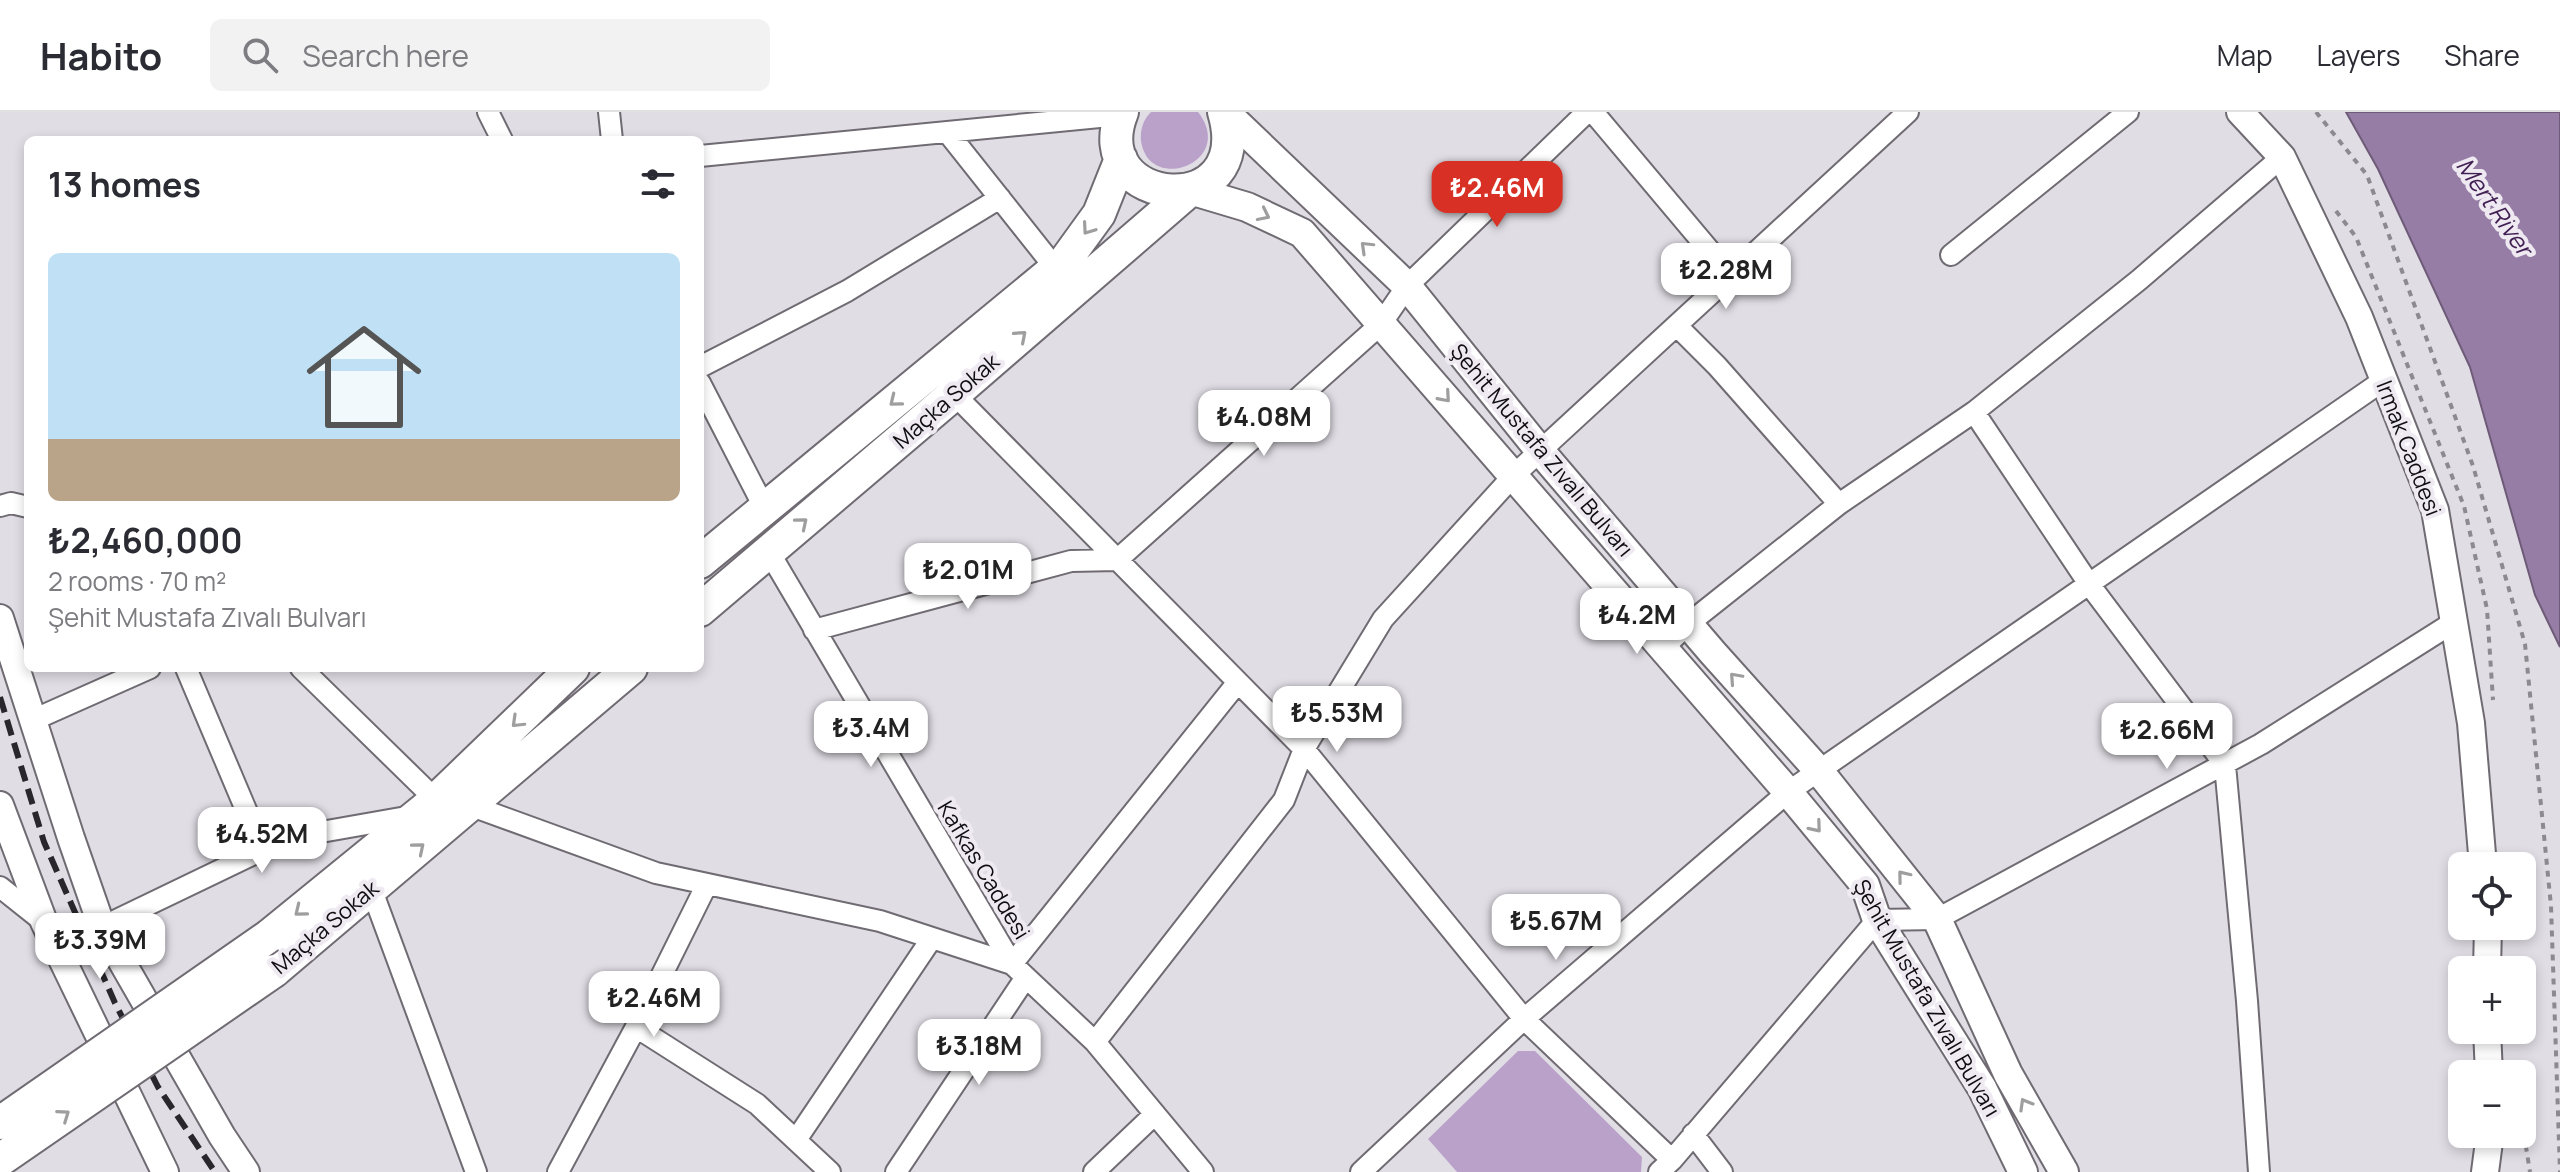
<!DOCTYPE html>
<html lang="en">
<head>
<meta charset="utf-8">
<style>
  body { margin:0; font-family:Manrope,sans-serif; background:#f2f2f3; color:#2b2b33; height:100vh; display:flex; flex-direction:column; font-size:30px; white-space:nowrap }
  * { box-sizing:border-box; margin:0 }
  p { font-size:26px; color:#7c7c81 }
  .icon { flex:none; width:44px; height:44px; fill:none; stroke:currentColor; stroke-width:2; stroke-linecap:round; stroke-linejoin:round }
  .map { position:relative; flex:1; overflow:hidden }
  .side { position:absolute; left:24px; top:24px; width:680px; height:536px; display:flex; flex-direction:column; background:#fff; border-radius:12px; box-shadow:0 4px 12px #0003 }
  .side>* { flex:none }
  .buttons { position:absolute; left:2448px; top:740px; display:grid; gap:16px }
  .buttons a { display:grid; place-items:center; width:88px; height:88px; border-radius:12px; background:#fff; box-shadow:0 4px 12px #0003; font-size:40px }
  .price { position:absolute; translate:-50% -68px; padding:0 18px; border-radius:16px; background:#fff; color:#222; font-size:26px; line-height:52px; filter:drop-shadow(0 2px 4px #0008) }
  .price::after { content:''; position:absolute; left:50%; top:48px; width:24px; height:18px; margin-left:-12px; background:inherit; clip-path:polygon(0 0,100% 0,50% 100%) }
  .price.selected { background:#d93025; color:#fff }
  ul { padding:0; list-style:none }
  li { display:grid; align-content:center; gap:16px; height:424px; padding:0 24px }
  li span { display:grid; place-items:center; height:248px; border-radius:12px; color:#555 }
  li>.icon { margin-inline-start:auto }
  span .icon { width:144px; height:144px; fill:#fffc; stroke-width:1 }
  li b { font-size:34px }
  h2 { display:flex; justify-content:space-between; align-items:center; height:96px; padding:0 24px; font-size:34px }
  header { display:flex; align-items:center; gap:48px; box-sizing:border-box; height:112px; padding:0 40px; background:#fff; border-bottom:2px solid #e1e1e2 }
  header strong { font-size:38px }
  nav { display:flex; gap:44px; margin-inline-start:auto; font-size:28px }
  .search { width:560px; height:72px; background:#f2f2f3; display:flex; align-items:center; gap:20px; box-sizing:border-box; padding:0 28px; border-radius:12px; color:#7c7c81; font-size:30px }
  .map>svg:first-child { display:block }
  .green { fill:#baa1c9 }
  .water { fill:#967da5; stroke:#6e5b78; stroke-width:2 }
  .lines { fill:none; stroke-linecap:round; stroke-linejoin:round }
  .minor-casing { stroke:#706b72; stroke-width:24 }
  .tertiary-casing { stroke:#706b72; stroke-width:30 }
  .secondary-casing { stroke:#706b72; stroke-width:32 }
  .primary-casing { stroke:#706b72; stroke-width:36 }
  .path { stroke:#8c898f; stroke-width:4; stroke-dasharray:6 6; stroke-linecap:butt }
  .minor { stroke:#fff; stroke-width:20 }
  .tertiary { stroke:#fff; stroke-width:26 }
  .secondary { stroke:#fff; stroke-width:28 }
  .primary { stroke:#fff; stroke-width:32 }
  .rail { stroke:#29272b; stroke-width:6; stroke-dasharray:16 8; stroke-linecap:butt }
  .primary-bridge-casing { stroke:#706b72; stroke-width:36; stroke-linecap:butt }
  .primary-bridge { stroke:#fff; stroke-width:32 }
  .oneway { stroke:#9f9e9f }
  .labels { text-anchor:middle; stroke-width:8; stroke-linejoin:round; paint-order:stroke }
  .street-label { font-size:22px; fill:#0f0d10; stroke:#efeaf2 }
  .water-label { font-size:24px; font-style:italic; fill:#411f53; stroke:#efeaf2 }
</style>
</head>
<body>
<header>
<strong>Habito</strong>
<div class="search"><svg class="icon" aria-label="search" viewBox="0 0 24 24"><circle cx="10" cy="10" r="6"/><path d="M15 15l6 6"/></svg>Search here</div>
<nav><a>Map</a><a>Layers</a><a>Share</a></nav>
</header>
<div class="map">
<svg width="2560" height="1060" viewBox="0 0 2560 1060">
  <rect width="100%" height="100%" fill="#e1dde5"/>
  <path class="green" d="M1151,0H1198C1237,50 1149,83 1141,29C1140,18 1143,8 1151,0Z
    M1518,939H1535L1642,1045L1641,1060H1457L1428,1027Z"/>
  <path class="water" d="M2346,0H2560V535L2535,483L2470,255L2378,57Z"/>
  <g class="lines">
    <defs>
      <path id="minor" d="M488,0L502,28
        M609,0L612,28
        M1593,0L1731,164
        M948,21L1056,157
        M700,44L1120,3
        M1951,143L2128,0
        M1677,214L1717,254L1839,392
        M700,255L847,179L1000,86
        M700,271L765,397
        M954,282L1304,637L1524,907L1672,1048
        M1974,300L2089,472L2225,653L2247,889L2259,1060
        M0,394L11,391L28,395
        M769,440L1012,852
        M814,518L1071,449L1117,448L1381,212L1407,174L1587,0
        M1664,535L1688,512L1839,392L1974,300L2139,168L2282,45
        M186,556L263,738
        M301,556L436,688
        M33,608L150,556
        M469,693L656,761L880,809L1012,852L1095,930L1203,1060
        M0,775L44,810
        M371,776L476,1060
        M102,815L287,726L412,704
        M1012,852L1238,570
        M636,915L757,992L830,1060
        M1095,930L1284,688L1304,637L1383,507L1514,363L1908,0
        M1693,1022L1722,1060
        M796,1028L932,826
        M558,1060L636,915L707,772
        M896,1060L1026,865
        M1094,1060L1155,1002
        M1361,1060L1524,907L1788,680L2384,268
        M1659,1060L1672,1048L1877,808L1937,807L2261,632L2454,510"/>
      <path id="tertiary" d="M2240,0L2282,45L2359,205L2435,398L2471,611L2483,754
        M0,506L71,726L102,815L222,1024L246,1060
        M0,693L44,810L165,1060
        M2487,858L2488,814
        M2487,918L2489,962
        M2485,1060L2490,1022"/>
      <path id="secondary" d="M1225,0L1407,174L1541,340L1713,541L1819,659L1937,807L2008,962L2064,1060
        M1190,78L1247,95L1302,121L1788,680L1865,773L1877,808L1982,976L2023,1060"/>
      <path id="primary" d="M1122,0C1083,97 1257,112 1224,0
        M700,450L1065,149L1099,102L1121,47
        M700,498L954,282L1190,78
        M269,824L436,688L573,556
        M274,859L631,556"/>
    </defs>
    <use href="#minor" class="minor-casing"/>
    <use href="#tertiary" class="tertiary-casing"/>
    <use href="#secondary" class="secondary-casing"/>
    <use href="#primary" class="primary-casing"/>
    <path class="path" d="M2316,0L2367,63L2473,354L2525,532L2551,794L2560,1060
      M2336,99L2356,125L2464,394L2487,497L2493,588
      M2522,1010L2530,1060"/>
    <use href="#minor" class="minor"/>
    <use href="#tertiary" class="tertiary"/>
    <use href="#secondary" class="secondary"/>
    <use href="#primary" class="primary"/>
    <path class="rail" d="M0,585L44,730L115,891L158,975L215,1060"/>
    <defs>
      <path id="primary-bridge" d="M0,1011L269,824
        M0,1048L274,859"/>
    </defs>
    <use href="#primary-bridge" class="primary-bridge-casing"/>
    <use href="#primary-bridge" class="primary-bridge"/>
  </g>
  <defs><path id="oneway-chevron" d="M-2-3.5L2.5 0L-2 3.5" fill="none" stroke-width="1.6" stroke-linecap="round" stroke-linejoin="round" transform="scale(2)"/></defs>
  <g class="oneway">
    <use href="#oneway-chevron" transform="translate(1264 103) rotate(26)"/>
    <use href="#oneway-chevron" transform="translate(1088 117) rotate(125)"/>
    <use href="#oneway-chevron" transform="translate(1366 135) rotate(-136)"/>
    <use href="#oneway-chevron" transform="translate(1021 224) rotate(-41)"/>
    <use href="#oneway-chevron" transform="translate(1445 285) rotate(49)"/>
    <use href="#oneway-chevron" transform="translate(895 289) rotate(141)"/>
    <use href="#oneway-chevron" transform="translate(802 411) rotate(-40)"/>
    <use href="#oneway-chevron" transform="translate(1735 566) rotate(-132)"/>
    <use href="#oneway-chevron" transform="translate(517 610) rotate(136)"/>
    <use href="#oneway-chevron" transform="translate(1816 715) rotate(50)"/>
    <use href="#oneway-chevron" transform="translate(419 736) rotate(-40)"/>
    <use href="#oneway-chevron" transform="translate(1903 764) rotate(-129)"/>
    <use href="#oneway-chevron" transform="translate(300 799) rotate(141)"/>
    <use href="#oneway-chevron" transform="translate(2025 992) rotate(-120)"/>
    <use href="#oneway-chevron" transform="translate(64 1003) rotate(-35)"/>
  </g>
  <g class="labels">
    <g class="street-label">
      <text transform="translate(946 289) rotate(-41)" y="8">Maçka Sokak</text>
      <text transform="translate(2409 336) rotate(69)" y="8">Irmak Caddesi</text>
      <text transform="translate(1542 338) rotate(50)" y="8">Şehit Mustafa Zıvalı Bulvarı</text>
      <text transform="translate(984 758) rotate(59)" y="8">Kafkas Caddesi</text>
      <text transform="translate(325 815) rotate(-40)" y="8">Maçka Sokak</text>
      <text transform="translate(1927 886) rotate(60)" y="8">Şehit Mustafa Zıvalı Bulvarı</text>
    </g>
    <g class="water-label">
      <text transform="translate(2494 95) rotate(55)" y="8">Mert River</text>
    </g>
  </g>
</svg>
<div class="buttons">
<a><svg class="icon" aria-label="locate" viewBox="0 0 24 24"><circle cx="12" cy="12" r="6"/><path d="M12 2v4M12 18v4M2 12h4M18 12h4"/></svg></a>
<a>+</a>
<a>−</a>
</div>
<b class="price selected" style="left:1497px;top:117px">₺2.46M</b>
<b class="price" style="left:1726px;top:199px">₺2.28M</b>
<b class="price" style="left:1264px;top:346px">₺4.08M</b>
<b class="price" style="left:968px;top:499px">₺2.01M</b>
<b class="price" style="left:1637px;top:544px">₺4.2M</b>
<b class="price" style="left:1337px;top:642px">₺5.53M</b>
<b class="price" style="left:871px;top:657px">₺3.4M</b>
<b class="price" style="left:2167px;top:659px">₺2.66M</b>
<b class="price" style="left:262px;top:763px">₺4.52M</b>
<b class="price" style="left:1556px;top:850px">₺5.67M</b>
<b class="price" style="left:100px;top:869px">₺3.39M</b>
<b class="price" style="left:654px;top:927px">₺2.46M</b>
<b class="price" style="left:979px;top:975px">₺3.18M</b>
<section class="side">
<h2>13 homes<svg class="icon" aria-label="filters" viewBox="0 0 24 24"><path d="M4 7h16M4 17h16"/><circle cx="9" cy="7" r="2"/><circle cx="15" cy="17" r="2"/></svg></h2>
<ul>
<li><span style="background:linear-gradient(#bfe0f5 75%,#b9a48a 0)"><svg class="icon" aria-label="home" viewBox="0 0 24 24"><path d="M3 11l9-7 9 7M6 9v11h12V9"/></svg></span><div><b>₺2,460,000</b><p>2 rooms · 70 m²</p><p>Şehit Mustafa Zıvalı Bulvarı</p></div></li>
</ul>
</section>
</div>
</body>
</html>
